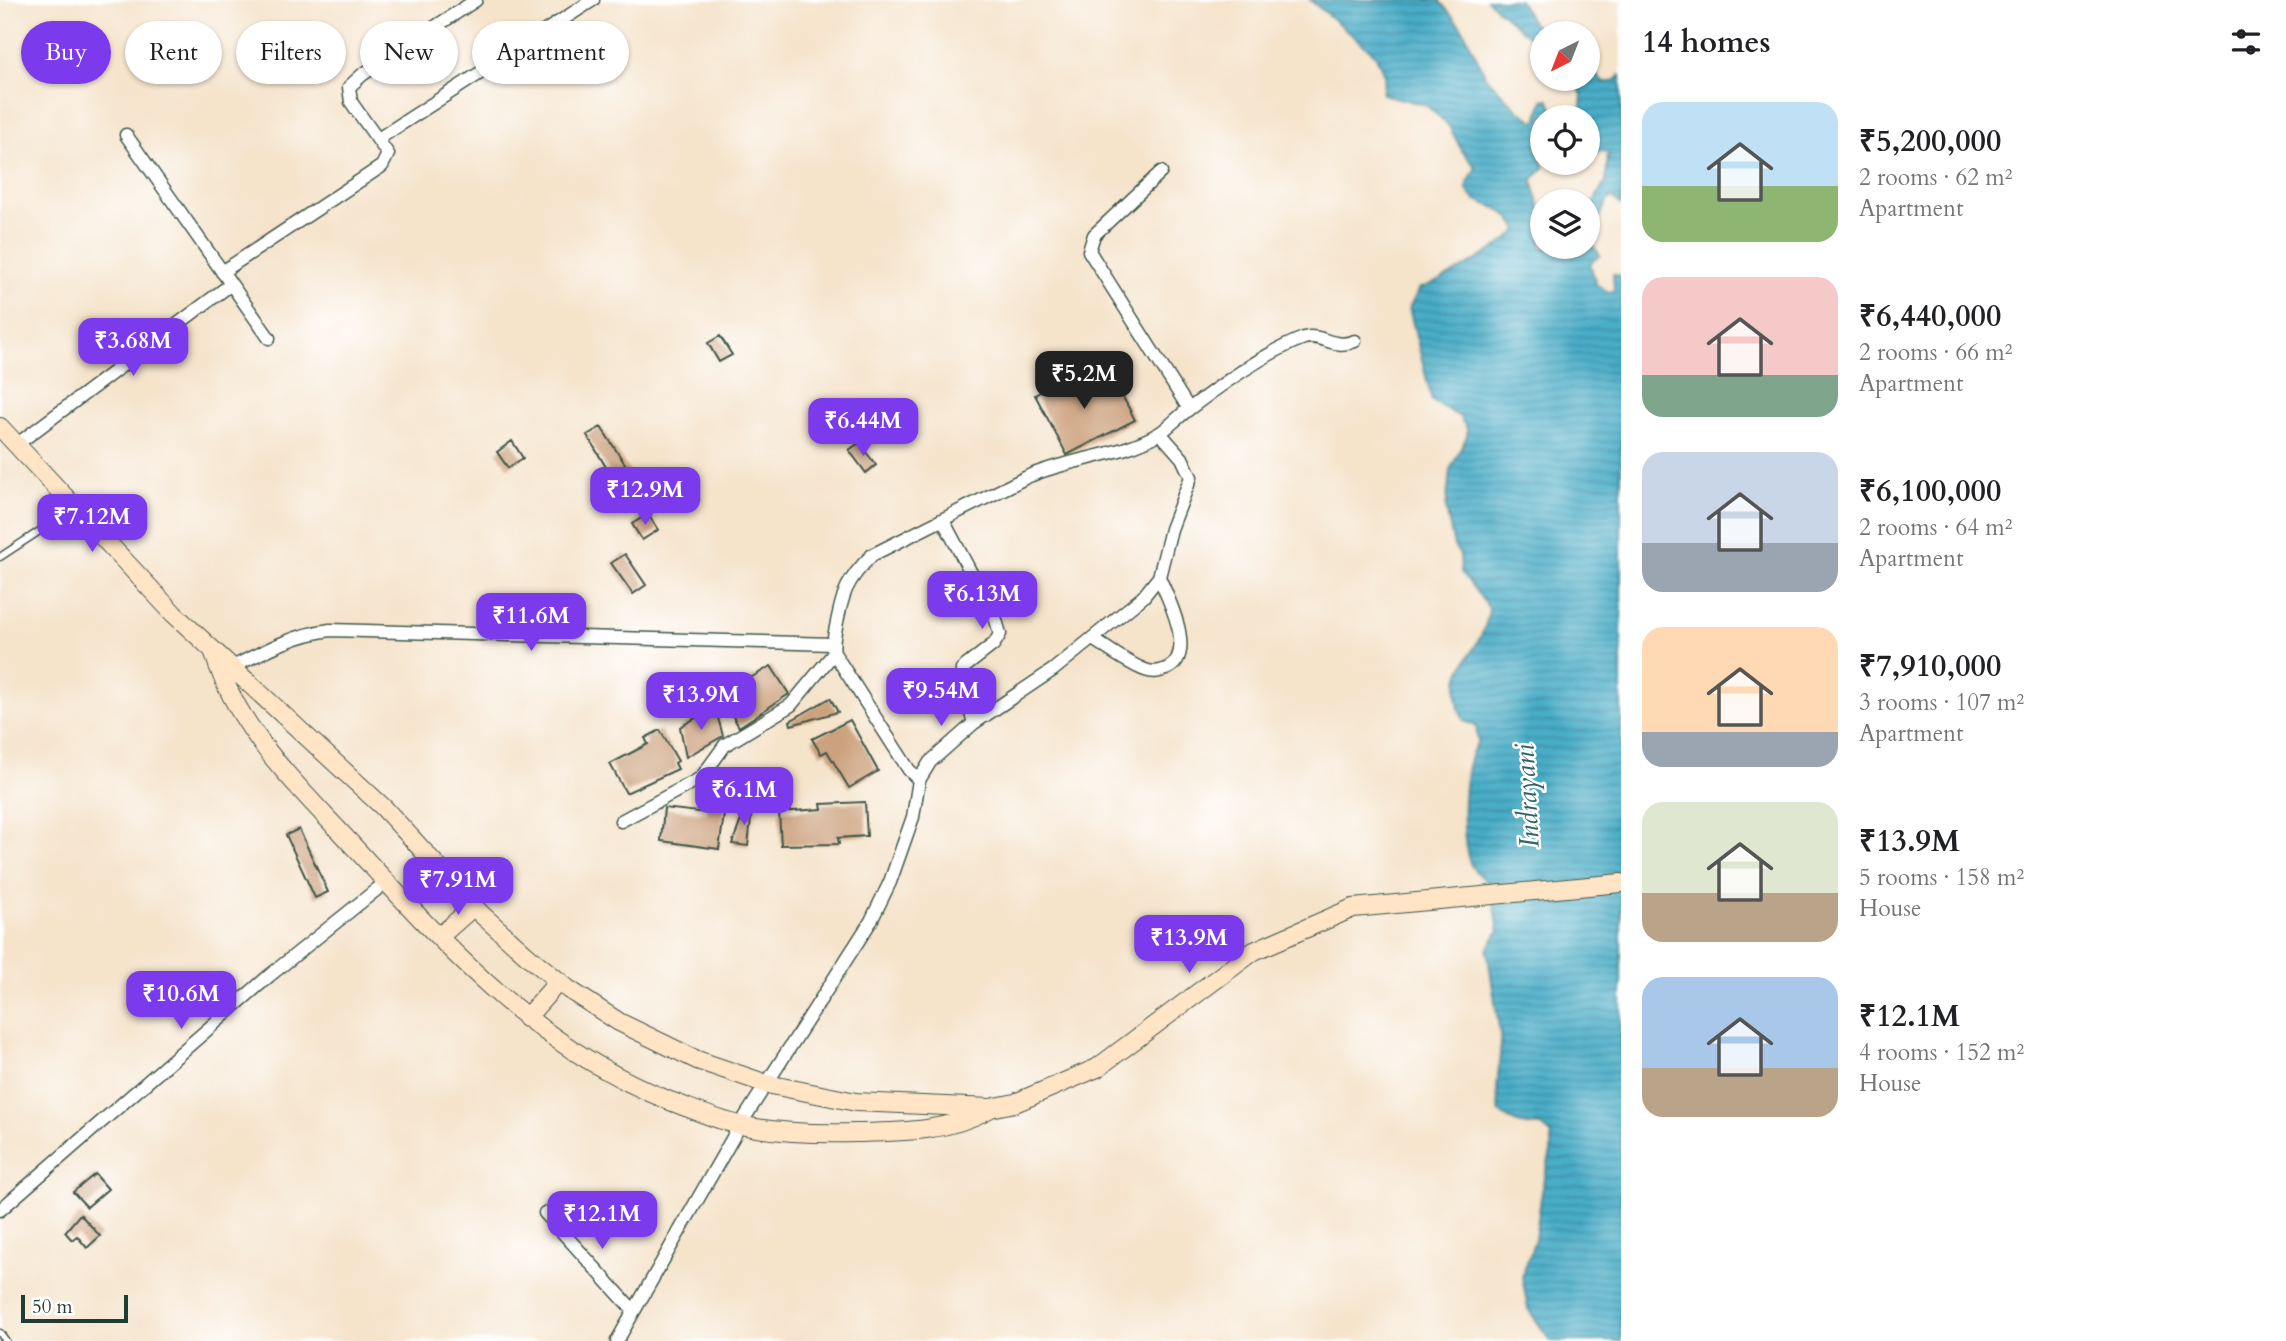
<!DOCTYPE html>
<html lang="en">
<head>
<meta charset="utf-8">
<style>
  body { margin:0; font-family:Cardo,serif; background:#f2f2f2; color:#202124; height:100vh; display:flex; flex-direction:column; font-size:26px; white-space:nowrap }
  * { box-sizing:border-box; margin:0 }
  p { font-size:23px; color:#757577 }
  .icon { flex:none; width:38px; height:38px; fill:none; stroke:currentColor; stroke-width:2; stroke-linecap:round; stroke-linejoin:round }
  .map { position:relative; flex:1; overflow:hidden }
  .details { display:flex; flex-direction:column; background:#fff; width:665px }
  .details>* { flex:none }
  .top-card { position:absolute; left:21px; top:21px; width:665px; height:63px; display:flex; gap:14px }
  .needle { width:46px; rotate:222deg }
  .fabs { position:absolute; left:1530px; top:21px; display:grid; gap:14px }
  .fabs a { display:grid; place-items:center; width:70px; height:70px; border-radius:50%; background:#fff; box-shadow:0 2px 5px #0004; font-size:35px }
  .scale { position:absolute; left:21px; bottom:18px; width:107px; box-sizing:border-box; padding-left:7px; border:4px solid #1f3d34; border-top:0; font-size:19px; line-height:24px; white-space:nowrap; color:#1f3d34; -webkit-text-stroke:5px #fff; paint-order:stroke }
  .price { position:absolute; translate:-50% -60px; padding:0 16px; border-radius:14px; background:#7c3aed; color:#fff; font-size:23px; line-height:46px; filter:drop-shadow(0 2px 4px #0008) }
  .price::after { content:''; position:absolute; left:50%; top:42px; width:21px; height:16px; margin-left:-10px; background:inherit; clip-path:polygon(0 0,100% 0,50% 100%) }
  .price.current { background:#222; color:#fff }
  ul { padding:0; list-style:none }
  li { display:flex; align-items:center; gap:21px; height:175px; padding:0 21px }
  li span { display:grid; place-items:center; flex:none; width:196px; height:140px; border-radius:21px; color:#555 }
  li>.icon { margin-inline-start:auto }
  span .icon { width:84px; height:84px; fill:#fffc; stroke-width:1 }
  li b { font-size:30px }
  h2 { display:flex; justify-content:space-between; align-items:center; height:84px; padding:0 21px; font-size:30px }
  .tag { padding:0 24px; border-radius:32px; background:#fff; box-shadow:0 2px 5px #0004; font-size:24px; line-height:63px }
  .tag.current { background:#7c3aed; color:#fff }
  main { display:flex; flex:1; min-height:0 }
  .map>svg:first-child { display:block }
  .water { fill:url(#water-rules); stroke:#34757e; stroke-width:2 }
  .building { fill:#cca17d }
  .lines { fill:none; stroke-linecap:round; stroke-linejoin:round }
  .lane-casing { stroke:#3f564a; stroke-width:9 }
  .street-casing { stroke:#3f564a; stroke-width:15 }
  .secondary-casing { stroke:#3f564a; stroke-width:20 }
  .lane { stroke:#fff; stroke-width:6 }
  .street { stroke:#fff; stroke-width:12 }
  .secondary { stroke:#ffe4c6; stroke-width:18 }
  .labels { text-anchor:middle; stroke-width:5; stroke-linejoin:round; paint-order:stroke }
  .water-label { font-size:28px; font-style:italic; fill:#2e6468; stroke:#fff }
</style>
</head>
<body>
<main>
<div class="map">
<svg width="1621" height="1341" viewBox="0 0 1621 1341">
  <defs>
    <pattern id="water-rules" width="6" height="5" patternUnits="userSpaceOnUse" patternTransform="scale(1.75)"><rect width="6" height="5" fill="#49adc8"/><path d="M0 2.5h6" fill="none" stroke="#3c8ea3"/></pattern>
  </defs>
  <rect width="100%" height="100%" fill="#fff"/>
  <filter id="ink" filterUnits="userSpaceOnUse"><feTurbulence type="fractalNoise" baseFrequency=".0143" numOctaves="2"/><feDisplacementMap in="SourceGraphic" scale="14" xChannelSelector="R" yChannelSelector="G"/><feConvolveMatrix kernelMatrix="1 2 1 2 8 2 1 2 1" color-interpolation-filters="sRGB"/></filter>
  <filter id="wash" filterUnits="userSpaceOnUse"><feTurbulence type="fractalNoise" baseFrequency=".00686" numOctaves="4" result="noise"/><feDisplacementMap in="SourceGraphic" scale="28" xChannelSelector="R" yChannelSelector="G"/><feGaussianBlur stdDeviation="1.57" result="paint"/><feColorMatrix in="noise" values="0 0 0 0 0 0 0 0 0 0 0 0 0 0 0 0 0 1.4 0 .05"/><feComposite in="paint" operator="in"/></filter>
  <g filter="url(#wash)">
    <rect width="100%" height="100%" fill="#f5e3ca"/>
    <path class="water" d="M1310,0H1439L1463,29L1486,77L1518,110L1536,122L1543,100L1549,99L1555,117H1542V138L1536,146L1544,168L1532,180L1542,214V247H1587L1588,211L1606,181L1608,152L1600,151L1587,158V144L1593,143C1593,134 1587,127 1587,117L1580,116L1582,95L1574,79H1587V66L1604,83L1615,81L1621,75V205L1612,197L1607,201L1590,241L1600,255L1590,263L1596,284L1609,292L1614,290L1613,274L1621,276V1341H1551L1528,1309L1522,1277L1535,1239L1544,1178L1551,1152V1134L1542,1126C1524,1125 1514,1125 1499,1112L1497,1090L1501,1041L1487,950L1499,931C1496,917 1494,896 1487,883C1483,876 1473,872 1470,863C1460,838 1461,764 1478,742L1476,726L1464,721C1439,666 1485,655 1489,608L1461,572L1460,555L1454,546L1446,509L1450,470L1467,436V429L1460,417L1432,401L1409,308L1420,288C1439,284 1505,245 1518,230C1500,196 1475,212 1466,187L1476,167L1462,151L1449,126L1426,105L1382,94L1385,75L1375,54Z
      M1487,0H1519L1533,24L1546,33H1542V48Z"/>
    <g id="blocks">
      <path class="building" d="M720,336L732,355L719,362L708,343Z
        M1111,374L1135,420L1067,455L1035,395L1071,375L1080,391Z
        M601,427L638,484L622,494L587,435Z
        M512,441L523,458L508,468L497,452Z
        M859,443L876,465L866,473L849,450Z
        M648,514L658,530L642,540L632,524Z
        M625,554L646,585L633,594L611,563Z
        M771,666L789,694L739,727L721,695Z
        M830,698L838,712L791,725L790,721Z
        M715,707L723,736L686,757L680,727Z
        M850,720L878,771L849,788L827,751L821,754L812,739Z
        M660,730L678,761L675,763L678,769L626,793L610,764L648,744L645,738Z
        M749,799L753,800L748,846L732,844Z
        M865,802L867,836L838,838L839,844L781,845L779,812L822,809L821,804Z
        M708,806L725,808L719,849L661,841L664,808L707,813Z
        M299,829L328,892L315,898L286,835Z
        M95,1174L108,1189L87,1207L73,1192Z
        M80,1214L100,1236L87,1248L77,1236L72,1240L65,1232Z"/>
    </g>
  </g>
  <g filter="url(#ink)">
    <use href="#blocks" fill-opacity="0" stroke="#3f564a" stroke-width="2"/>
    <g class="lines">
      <defs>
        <path id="lane" d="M0,557L73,509
          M0,1333L6,1341"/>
        <path id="street" d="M126,135L269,338
          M378,139L593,0
          M1161,172L1094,235L1089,251L1189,409
          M222,272L382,166L388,154L351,102L349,87L362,75L476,0
          M16,445L230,285
          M943,520L996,620L1000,634L994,644L962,669V684L974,723
          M1094,640C1110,650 1127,663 1145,670C1153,673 1158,672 1166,669C1198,656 1168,598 1159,577
          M231,668C264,651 293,635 330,630L832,644
          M919,780L909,770L834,653C832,643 834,637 836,627C843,592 846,581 872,555L1027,477C1069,458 1120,457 1160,433C1170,426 1179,416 1189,409C1218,387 1270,350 1304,338C1322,333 1333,350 1355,341
          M621,821L701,778L725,745L791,705L834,653
          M0,1210L269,976L386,882
          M545,1213L633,1310
          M617,1341L740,1125L871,921L890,882L913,817L919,780L930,762L974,723L1053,670L1143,597L1159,577L1171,529L1191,477L1182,458L1160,433"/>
        <path id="secondary" d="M0,427L174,614L384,808L481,914L529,957L568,989L619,1022L697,1060L767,1084L856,1102L990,1108L1015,1103L1097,1068L1254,951L1353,908L1621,883
          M214,653C237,731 301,789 355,848C452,953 534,1046 670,1101C692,1109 716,1120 740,1125C777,1133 818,1134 856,1133C903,1132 947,1132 989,1109
          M439,937L474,906
          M526,1018L559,981"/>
      </defs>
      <use href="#lane" class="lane-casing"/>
      <use href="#street" class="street-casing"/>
      <use href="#secondary" class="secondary-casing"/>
      <use href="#lane" class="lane"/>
      <use href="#street" class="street"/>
      <use href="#secondary" class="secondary"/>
    </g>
  </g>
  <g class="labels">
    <g class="water-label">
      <text transform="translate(1526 796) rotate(-93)" y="10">Indrayani</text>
    </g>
  </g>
</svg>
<div class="fabs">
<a><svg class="needle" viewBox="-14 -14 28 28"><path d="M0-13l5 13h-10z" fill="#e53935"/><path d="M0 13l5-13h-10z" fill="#757577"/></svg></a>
<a><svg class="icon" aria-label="locate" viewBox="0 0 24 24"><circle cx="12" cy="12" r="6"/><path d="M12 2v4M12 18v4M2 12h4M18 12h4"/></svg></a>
<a><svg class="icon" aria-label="layers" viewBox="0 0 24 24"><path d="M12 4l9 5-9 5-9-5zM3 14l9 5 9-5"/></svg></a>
</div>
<div class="scale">50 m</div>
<b class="price" style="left:133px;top:378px">₹3.68M</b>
<b class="price current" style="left:1084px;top:411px">₹5.2M</b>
<b class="price" style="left:863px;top:458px">₹6.44M</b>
<b class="price" style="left:645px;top:527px">₹12.9M</b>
<b class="price" style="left:92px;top:554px">₹7.12M</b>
<b class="price" style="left:982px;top:631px">₹6.13M</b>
<b class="price" style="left:531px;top:653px">₹11.6M</b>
<b class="price" style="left:941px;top:728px">₹9.54M</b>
<b class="price" style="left:701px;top:732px">₹13.9M</b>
<b class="price" style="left:744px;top:827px">₹6.1M</b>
<b class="price" style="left:458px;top:917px">₹7.91M</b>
<b class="price" style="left:1189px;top:975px">₹13.9M</b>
<b class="price" style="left:181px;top:1031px">₹10.6M</b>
<b class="price" style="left:602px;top:1251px">₹12.1M</b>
<div class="top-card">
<a class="tag current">Buy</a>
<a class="tag">Rent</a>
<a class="tag">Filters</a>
<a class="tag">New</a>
<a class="tag">Apartment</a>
</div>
</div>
<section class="details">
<h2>14 homes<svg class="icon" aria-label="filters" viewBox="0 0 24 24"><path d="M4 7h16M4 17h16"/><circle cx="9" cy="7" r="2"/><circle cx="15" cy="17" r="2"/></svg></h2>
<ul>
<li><span style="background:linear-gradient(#bfe0f5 60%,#8fb573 0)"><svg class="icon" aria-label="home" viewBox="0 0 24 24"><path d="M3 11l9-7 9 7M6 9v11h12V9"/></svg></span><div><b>₹5,200,000</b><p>2 rooms · 62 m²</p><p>Apartment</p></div></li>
<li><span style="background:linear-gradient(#f6c9c9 70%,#7fa58c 0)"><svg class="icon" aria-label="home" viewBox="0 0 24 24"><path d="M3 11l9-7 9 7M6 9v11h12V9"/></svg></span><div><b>₹6,440,000</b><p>2 rooms · 66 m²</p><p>Apartment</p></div></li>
<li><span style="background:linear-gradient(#c9d6e8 65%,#9aa5b1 0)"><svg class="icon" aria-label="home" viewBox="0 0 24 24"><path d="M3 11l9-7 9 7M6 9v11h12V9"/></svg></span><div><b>₹6,100,000</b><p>2 rooms · 64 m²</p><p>Apartment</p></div></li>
<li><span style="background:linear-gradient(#ffd9b3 75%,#9aa5b1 0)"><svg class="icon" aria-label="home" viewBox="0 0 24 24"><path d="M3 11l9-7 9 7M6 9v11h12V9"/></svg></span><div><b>₹7,910,000</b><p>3 rooms · 107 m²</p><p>Apartment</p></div></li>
<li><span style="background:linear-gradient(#dfe7d0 65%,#b9a48a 0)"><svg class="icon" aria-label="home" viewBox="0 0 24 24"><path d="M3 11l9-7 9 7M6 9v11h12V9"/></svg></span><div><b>₹13.9M</b><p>5 rooms · 158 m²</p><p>House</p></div></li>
<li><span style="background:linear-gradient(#a9c7e8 65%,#b9a48a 0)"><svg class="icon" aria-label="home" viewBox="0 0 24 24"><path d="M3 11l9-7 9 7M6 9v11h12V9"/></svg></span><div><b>₹12.1M</b><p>4 rooms · 152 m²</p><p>House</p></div></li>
</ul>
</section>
</main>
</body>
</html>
